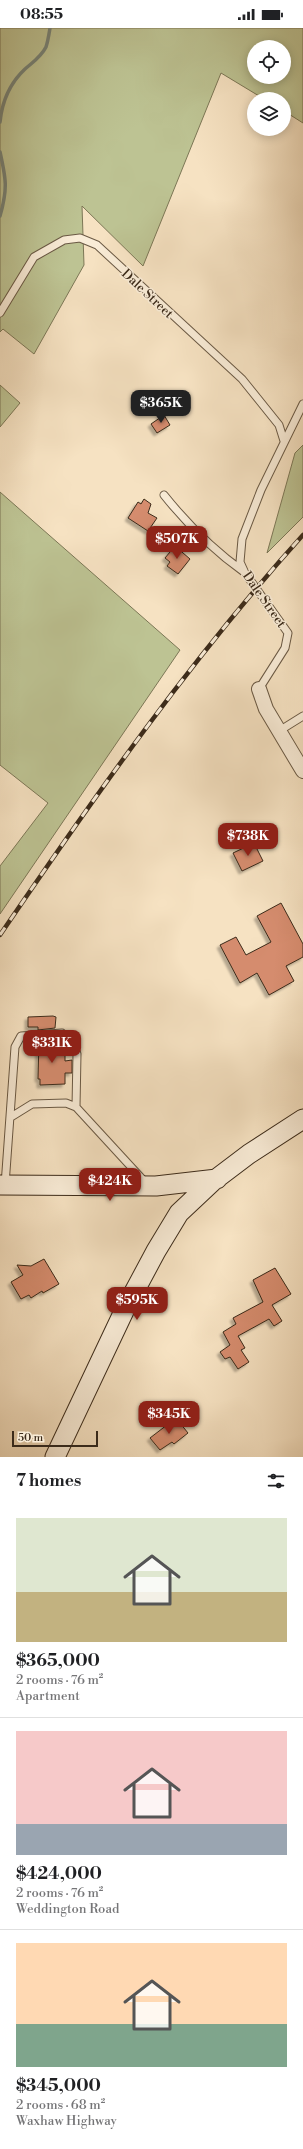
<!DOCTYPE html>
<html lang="en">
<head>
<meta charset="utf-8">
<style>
  body { margin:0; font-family:"Libre Bodoni",serif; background:#f2f2f2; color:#202124; height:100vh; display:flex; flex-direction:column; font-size:15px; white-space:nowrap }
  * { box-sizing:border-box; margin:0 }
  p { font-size:13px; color:#757577 }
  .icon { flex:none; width:22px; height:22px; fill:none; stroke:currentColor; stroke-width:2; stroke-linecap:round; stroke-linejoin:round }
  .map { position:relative; height:1429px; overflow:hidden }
  .side { display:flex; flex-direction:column; background:#fff; flex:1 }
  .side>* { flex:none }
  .buttons { position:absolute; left:247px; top:12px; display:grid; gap:8px }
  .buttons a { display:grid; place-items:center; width:44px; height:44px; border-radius:50%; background:#fff; box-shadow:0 2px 10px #0003; font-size:20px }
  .scale { position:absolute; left:12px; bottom:10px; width:86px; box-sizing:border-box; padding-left:4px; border:2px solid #3c2b1a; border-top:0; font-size:11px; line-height:14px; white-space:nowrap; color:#3c2b1a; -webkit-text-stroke:3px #f9ecd7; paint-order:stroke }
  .price { position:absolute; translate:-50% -34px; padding:0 9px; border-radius:8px; background:#8f2418; color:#fff; font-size:13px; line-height:26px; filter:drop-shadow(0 1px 2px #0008) }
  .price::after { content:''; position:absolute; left:50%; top:24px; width:12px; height:9px; margin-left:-6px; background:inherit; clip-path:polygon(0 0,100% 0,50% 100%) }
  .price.on { background:#222; color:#fff }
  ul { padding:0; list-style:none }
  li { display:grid; align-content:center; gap:8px; height:212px; padding:0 16px }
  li+li { border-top:1px solid #e0e0e0 }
  li span { display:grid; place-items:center; height:124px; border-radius:0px; color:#555 }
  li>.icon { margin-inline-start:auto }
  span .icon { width:72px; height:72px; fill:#fffc; stroke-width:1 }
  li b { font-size:17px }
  h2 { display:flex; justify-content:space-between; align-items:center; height:48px; padding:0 16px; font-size:17px }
  .status { display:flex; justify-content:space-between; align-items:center; height:28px; padding:0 20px; background:#fff; direction:ltr }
  .status svg { height:11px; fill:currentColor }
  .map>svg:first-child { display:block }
  .green { fill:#bdc393; stroke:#7c7756; fill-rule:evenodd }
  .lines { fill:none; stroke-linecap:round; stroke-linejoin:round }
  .stream { stroke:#768378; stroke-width:3.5 }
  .building { fill:#d58c6e; stroke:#3c2b1a; filter:url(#shadow) }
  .lane-casing { stroke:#6a5944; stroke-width:9 }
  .street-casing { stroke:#6a5944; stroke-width:16 }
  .secondary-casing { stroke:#3c2b1a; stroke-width:21 }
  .lane { stroke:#f9ecd7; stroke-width:7 }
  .street { stroke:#f9ecd7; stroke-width:14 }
  .secondary { stroke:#f9ecd7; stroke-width:19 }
  .rail-casing { stroke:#3c2b1a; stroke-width:4.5 }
  .rail { stroke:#f9ecd7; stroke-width:3; stroke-dasharray:9; stroke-linecap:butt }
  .labels { text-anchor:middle; stroke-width:3; stroke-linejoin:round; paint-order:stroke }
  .street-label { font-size:13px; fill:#3c2b1a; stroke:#f9ecd7 }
</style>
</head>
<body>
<div class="status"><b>08:55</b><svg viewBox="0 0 49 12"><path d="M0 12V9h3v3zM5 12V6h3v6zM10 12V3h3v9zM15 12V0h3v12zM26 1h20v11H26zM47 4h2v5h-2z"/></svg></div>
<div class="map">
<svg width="303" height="1429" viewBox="0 0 303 1429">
  <defs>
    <filter id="shadow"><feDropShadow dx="-3" dy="3" stdDeviation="1" flood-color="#0004"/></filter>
  </defs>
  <rect width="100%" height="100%" fill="#f6e2c2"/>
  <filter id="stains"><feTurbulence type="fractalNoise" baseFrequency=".005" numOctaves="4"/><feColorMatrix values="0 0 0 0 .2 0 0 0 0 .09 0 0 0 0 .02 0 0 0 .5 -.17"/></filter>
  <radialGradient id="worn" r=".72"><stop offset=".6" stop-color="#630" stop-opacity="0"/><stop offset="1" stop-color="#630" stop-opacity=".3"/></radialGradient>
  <path class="green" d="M0,0H303V95L284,83V71H264L221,45L143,238L82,178L84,237L34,326L3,301L0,304ZM254,19H284V49H254Z
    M0,357L20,375L0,399Z
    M303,417V489L267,525L295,425Z
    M0,464L180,622L0,886V838L48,775L0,737Z"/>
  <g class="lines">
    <path class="stream" d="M0,94C2,74 9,56 25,41C33,34 41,29 46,19C48,13 49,6 50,0
      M0,124C6,151 8,160 0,188"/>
  </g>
  <path class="building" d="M164,387L170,397L157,405L151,396Z
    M144,471L151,476L148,485L157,490L148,503L128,490L138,474L141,476Z
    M175,518L190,531L178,546L167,538L170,534L165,530Z
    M254,815L263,833L242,843L233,825Z
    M281,875L303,916V929L286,938L294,953L269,967L257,945L240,955L220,917L236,909L246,927L271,914L257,888Z
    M53,988L56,989L55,1000L38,1002V999H28V989Z
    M58,1011L60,1027H65V1033L72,1032V1045H65V1056L40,1057V1051H38L39,1012Z
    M44,1231L59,1256L43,1265L42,1263L31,1270L29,1267L21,1271L11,1254L23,1247L17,1237L31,1238Z
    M275,1240L291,1266L272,1277L282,1293L274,1298L269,1291L238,1308L245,1320L241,1322L249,1334L238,1341L230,1329L225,1331L220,1324L230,1317L223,1304L236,1296L233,1290L263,1274L253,1252Z
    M176,1390L188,1405L174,1416L172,1414L160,1422L150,1410Z"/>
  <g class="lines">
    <defs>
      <path id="lane" d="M0,285L34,229L64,212L80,210L97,217L242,351L279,397L284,413
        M164,467C188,497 213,522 244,544
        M259,661L285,620L288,605L245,545L240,534L242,511L261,462L303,376
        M279,703L303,688
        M11,1089L32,1076L66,1075L76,1079L145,1154
        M5,1157L15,1019L21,1008L62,1005L74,1018L77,1026L76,1079"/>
      <path id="street" d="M259,661L266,681L303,743"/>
      <path id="secondary" d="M0,1157L156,1158L217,1151
        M55,1429L125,1281L156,1223L179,1185L212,1154L249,1126L303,1091"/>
    </defs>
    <use href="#lane" class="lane-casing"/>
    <use href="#street" class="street-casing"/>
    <use href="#secondary" class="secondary-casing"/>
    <use href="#lane" class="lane"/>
    <use href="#street" class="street"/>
    <use href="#secondary" class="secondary"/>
    <defs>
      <path id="rail" d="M0,907C94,769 191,631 303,507"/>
    </defs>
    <use href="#rail" class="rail-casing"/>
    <use href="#rail" class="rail"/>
  </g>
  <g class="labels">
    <g class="street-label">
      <text transform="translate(148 265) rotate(43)" y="5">Dale Street</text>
      <text transform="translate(265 571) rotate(55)" y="5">Dale Street</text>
    </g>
  </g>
  <rect width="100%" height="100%" filter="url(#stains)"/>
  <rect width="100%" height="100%" fill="url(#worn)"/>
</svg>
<div class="buttons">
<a><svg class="icon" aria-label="locate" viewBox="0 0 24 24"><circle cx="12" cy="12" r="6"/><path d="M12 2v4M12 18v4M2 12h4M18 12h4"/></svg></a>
<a><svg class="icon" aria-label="layers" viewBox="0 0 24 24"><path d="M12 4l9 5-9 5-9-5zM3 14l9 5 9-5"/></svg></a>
</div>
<div class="scale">50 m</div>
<b class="price on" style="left:161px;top:396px">$365K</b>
<b class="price" style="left:177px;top:532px">$507K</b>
<b class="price" style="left:248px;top:829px">$738K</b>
<b class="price" style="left:52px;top:1036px">$331K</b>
<b class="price" style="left:110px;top:1174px">$424K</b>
<b class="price" style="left:137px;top:1293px">$595K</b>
<b class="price" style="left:169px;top:1407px">$345K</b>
</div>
<section class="side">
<h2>7 homes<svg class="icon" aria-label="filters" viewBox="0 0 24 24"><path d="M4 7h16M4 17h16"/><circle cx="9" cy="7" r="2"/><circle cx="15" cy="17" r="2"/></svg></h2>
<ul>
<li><span style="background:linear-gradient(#dfe7d0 60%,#c2b280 0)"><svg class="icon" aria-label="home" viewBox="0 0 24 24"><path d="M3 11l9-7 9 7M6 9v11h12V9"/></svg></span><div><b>$365,000</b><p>2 rooms · 76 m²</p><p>Apartment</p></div></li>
<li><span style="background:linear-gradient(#f6c9c9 75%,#9aa5b1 0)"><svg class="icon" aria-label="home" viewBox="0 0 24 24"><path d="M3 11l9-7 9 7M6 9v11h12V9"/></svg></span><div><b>$424,000</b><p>2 rooms · 76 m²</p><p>Weddington Road</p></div></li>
<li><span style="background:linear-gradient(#ffd9b3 65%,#7fa58c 0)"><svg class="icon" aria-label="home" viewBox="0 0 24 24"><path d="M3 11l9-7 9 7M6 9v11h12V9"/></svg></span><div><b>$345,000</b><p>2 rooms · 68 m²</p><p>Waxhaw Highway</p></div></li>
</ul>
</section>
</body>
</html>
